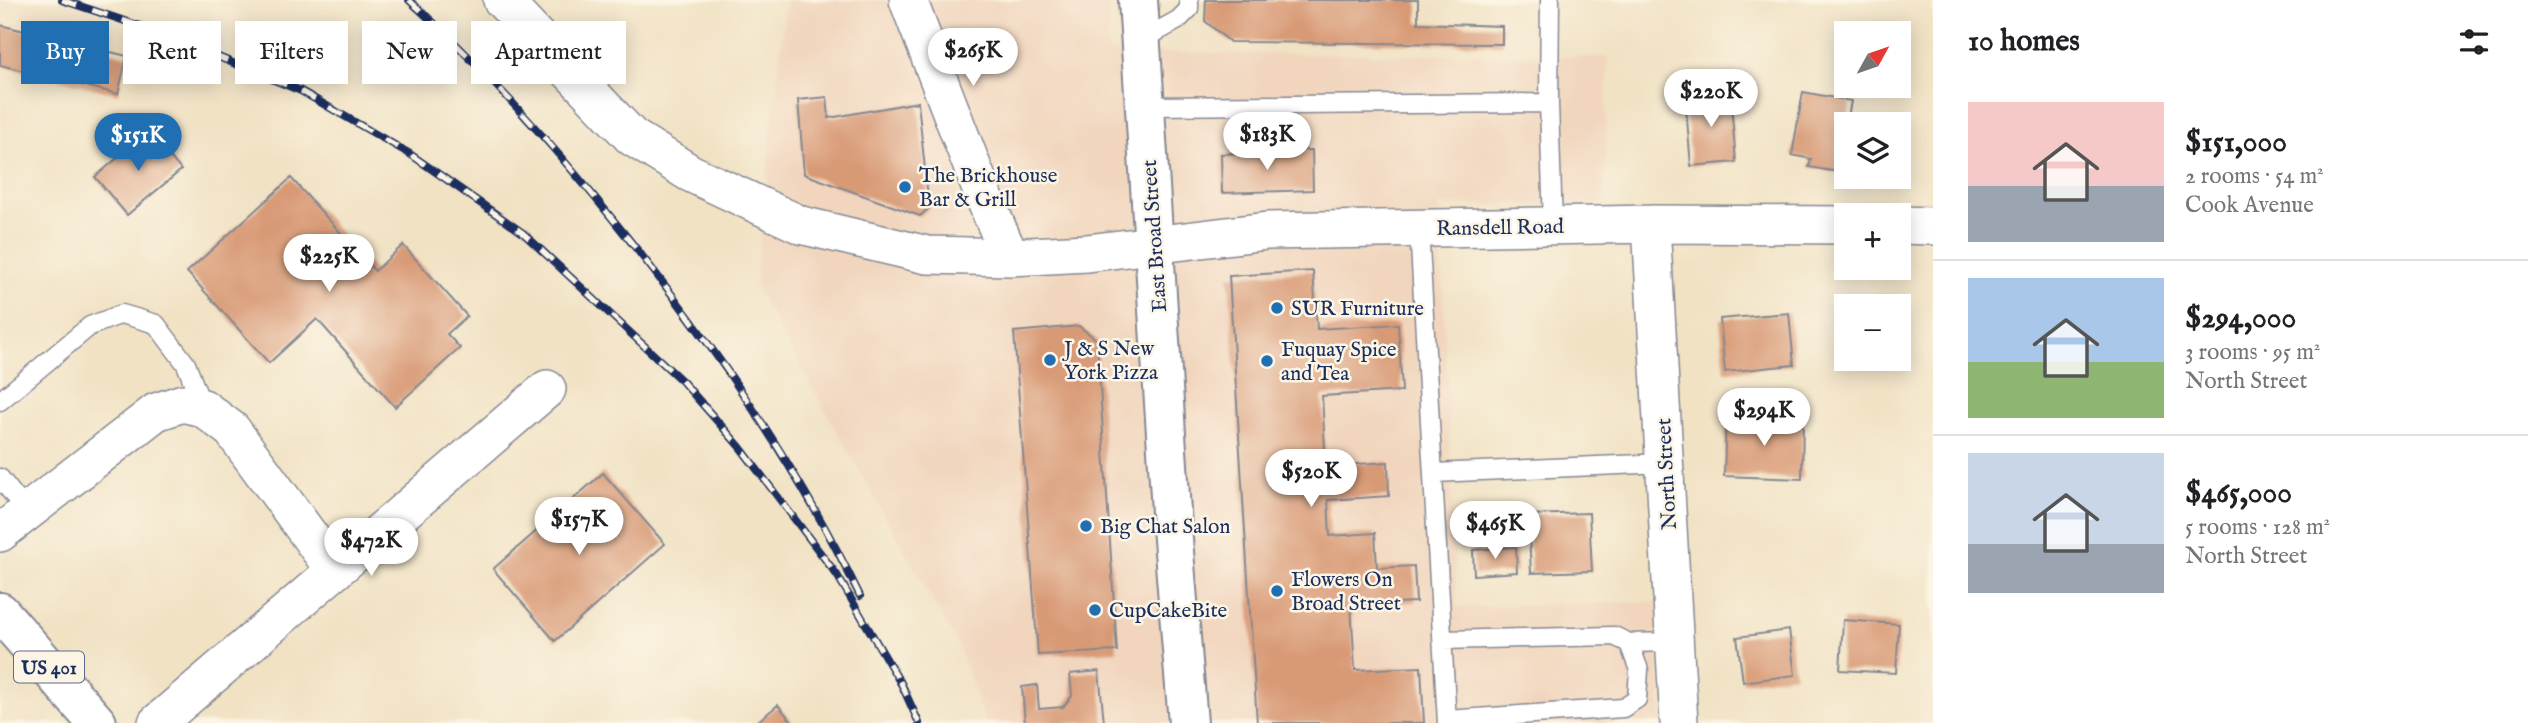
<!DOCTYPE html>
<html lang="en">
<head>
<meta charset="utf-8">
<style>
  body { margin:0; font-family:"IM FELL English",serif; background:#f2f2f2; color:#202124; height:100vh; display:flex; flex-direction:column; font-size:26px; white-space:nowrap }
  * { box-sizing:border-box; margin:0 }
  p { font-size:23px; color:#757577 }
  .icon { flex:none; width:38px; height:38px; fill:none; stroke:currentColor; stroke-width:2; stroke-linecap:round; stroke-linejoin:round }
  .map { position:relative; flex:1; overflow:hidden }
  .details { display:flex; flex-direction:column; background:#fff; width:595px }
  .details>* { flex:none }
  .banner { position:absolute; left:21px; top:21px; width:665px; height:63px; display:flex; gap:14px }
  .needle { width:46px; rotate:50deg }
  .tools { position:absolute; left:1834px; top:21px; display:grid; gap:14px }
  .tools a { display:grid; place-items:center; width:77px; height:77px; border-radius:0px; background:#fff; box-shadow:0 4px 18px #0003; font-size:35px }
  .price { position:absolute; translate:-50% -60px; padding:0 16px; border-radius:24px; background:#fff; color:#222; font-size:23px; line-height:46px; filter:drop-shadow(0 2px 4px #0008) }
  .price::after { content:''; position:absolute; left:50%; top:42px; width:21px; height:16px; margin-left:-10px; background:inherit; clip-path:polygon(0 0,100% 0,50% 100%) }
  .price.current { background:#1f6fb2; color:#fff }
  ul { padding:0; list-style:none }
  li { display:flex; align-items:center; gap:21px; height:175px; padding:0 35px }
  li+li { border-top:2px solid #e0e0e0 }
  li span { display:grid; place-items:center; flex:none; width:196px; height:140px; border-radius:0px; color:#555 }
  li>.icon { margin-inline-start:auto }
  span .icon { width:84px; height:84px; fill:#fffc; stroke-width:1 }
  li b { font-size:30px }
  h2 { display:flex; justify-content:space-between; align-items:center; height:84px; padding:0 35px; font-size:30px }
  .chip { padding:0 24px; border-radius:0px; background:#fff; box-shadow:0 4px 18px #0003; font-size:24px; line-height:63px }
  .chip.current { background:#1f6fb2; color:#fff }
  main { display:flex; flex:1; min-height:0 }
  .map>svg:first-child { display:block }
  .built { fill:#f1d5bd }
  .building { fill:#d89975 }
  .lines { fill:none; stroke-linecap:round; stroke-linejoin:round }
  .service-casing { stroke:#868891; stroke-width:21 }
  .minor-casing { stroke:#868891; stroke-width:40 }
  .secondary-casing { stroke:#868891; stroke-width:42 }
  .primary-casing { stroke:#868891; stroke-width:42 }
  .service { stroke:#fff; stroke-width:18 }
  .minor { stroke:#fff; stroke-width:37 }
  .secondary { stroke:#fff; stroke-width:38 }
  .primary { stroke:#fff; stroke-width:38 }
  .rail-casing { stroke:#1b2f5e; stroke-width:8 }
  .rail { stroke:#fcf5e5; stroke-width:5; stroke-dasharray:16; stroke-linecap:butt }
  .poi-dot { fill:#1f6fb2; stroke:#fcf5e5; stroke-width:2.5 }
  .labels { text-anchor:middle; stroke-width:5; stroke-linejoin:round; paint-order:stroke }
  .shield { fill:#fcf5e5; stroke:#5e6a86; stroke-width:2 }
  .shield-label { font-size:19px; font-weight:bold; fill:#1b2f5e }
  .poi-label { font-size:21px; fill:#1b2f5e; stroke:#fcf5e5; text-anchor:start }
  .street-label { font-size:21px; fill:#1b2f5e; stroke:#fcf5e5 }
</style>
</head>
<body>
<main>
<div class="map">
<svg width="1933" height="723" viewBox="0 0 1933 723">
  <rect width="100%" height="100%" fill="#fcf5e5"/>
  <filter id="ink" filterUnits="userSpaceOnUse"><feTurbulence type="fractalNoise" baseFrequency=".0143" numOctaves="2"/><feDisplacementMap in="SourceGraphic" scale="14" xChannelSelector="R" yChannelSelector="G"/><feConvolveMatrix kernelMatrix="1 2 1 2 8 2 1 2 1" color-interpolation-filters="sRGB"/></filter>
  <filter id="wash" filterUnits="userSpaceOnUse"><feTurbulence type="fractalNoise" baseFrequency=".00686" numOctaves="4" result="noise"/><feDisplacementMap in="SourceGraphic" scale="28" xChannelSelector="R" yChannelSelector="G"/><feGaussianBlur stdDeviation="1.57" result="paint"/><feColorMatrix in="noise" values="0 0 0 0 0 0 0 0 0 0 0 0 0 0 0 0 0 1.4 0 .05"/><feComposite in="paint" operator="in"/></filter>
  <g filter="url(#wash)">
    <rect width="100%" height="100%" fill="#f1e2c4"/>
    <path class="built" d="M786,0H1108V52L1608,57L1604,204L1439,205L1457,607L1658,602L1661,723H986L958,645L755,286Z"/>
    <g id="blocks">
      <path class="building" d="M1206,0H1418V23L1502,26V44L1230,42L1205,21Z
        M0,25L127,56L118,94L0,65Z
        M1730,92L1736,162L1691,166L1685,96Z
        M1803,92L1851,101L1838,172L1809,167L1811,159L1792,155Z
        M827,97L829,118L918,102L929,208L920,216L804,174L798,100Z
        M149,131L181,170L127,215L95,177Z
        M1312,150L1313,190L1222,193L1221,154Z
        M291,178L375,271L403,245L467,316L447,334L460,348L395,407L317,319L269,363L187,272Z
        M1313,271L1317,329L1398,324L1402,391L1322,396L1326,466L1388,462L1389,496L1328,500L1330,536L1375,533L1377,568L1414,566L1416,602L1351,605L1355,670L1421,667L1424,723H1257L1229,276Z
        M1789,313L1794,365L1725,372L1720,319Z
        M1079,326L1097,340L1117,651L1038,655L1014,332Z
        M1726,416L1803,419L1802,479L1724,476Z
        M603,473L665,544L555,641L493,569Z
        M1589,513L1592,571L1531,573L1528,515Z
        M1516,547L1517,572L1474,575L1473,550Z
        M1843,620L1899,624L1896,673L1840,670Z
        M1789,630L1795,675L1743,682L1737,637Z
        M1099,671L1104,723H1025L1022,687L1037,685L1039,709L1063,707L1072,696L1070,674Z
        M778,705L793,723H756Z"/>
    </g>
  </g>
  <g filter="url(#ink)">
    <use href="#blocks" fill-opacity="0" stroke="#868891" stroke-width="2"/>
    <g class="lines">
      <defs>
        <path id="service" d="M1140,41L1178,20L1189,9V0
          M1549,103L1550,0
          M1145,106L1549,103L1553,226
          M1419,228L1447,723
          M0,401L90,326L122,314L156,324L186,364L203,408
          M1433,473L1665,463
          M0,478L27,512
          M1443,640L1614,636L1629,643L1639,670L1637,699L1623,708L1447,720
          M1629,643L1674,642"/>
        <path id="minor" d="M502,0L632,137L690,173L801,225L927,255L1010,257L1087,253L1267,231L1651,224L1846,225
          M908,0L984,197L1010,257
          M1651,224L1679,723
          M1899,225L1933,226
          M0,533L156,412L183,403L203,408L232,430L335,571
          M157,723L547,389"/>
        <path id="secondary" d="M1138,0L1172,527L1188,723"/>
        <path id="primary" d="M0,612L97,723"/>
      </defs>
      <use href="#service" class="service-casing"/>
      <use href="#minor" class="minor-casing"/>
      <use href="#secondary" class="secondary-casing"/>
      <use href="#primary" class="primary-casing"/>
      <use href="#service" class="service"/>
      <use href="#minor" class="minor"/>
      <use href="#secondary" class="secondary"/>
      <use href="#primary" class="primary"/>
      <defs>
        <path id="rail" d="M62,0L155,31L301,91L410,154L523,233L682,381L740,447L837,575L904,689
          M409,0C489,72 560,153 627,237C716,348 798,467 860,596
          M900,681L919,723"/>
      </defs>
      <use href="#rail" class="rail-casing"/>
      <use href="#rail" class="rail"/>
    </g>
  </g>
  <g class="poi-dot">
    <circle cx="905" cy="187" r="7"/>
    <circle cx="1277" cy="308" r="7"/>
    <circle cx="1050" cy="360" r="7"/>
    <circle cx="1267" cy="361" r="7"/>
    <circle cx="1086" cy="526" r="7"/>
    <circle cx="1277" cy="591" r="7"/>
    <circle cx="1095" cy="610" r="7"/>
  </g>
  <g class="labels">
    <rect class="shield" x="14" y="651.5" width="70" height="31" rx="5"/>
    <g class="shield-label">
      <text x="49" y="674">US 401</text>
    </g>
    <g class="poi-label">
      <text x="919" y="182">The Brickhouse<tspan x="919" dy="24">Bar &amp; Grill</tspan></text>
      <text x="1291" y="315">SUR Furniture</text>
      <text x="1064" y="355">J &amp; S New<tspan x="1064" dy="24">York Pizza</tspan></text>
      <text x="1281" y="356">Fuquay Spice<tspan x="1281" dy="24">and Tea</tspan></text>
      <text x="1100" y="533">Big Chat Salon</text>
      <text x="1291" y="586">Flowers On<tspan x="1291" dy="24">Broad Street</tspan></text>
      <text x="1109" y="617">CupCakeBite</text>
    </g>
    <g class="street-label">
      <text transform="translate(1500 227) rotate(-1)" y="7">Ransdell Road</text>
      <text transform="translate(1154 236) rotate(-94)" y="7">East Broad Street</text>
      <text transform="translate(1666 474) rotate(-93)" y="7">North Street</text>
    </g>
  </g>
</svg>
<div class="tools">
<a><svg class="needle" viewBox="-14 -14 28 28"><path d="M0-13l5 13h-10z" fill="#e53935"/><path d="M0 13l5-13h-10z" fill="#757577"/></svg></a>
<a><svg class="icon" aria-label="layers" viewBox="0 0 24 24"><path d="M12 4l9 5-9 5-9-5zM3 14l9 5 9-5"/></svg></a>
<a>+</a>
<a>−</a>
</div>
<b class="price" style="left:973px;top:88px">$265K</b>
<b class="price" style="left:1711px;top:129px">$220K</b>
<b class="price" style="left:1267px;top:172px">$183K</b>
<b class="price current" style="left:138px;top:173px">$151K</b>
<b class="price" style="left:329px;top:294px">$225K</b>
<b class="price" style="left:1764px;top:448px">$294K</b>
<b class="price" style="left:1311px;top:509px">$520K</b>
<b class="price" style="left:579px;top:557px">$157K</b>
<b class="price" style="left:1495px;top:561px">$465K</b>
<b class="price" style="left:371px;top:578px">$472K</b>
<div class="banner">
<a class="chip current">Buy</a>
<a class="chip">Rent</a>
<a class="chip">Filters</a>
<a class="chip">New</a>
<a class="chip">Apartment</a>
</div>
</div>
<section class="details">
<h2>10 homes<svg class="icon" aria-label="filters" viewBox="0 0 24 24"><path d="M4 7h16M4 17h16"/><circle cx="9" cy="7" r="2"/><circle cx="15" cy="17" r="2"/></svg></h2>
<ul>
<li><span style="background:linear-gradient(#f6c9c9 60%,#9aa5b1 0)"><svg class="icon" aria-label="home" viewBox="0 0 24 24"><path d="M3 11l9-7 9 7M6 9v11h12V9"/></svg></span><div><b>$151,000</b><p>2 rooms · 54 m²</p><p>Cook Avenue</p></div></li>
<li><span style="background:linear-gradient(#a9c7e8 60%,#8fb573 0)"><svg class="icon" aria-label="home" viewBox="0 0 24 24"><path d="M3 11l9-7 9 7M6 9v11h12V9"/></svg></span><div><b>$294,000</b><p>3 rooms · 95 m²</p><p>North Street</p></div></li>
<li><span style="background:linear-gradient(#c9d6e8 65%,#9aa5b1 0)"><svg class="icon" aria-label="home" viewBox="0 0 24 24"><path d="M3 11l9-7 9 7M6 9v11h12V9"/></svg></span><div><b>$465,000</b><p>5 rooms · 128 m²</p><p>North Street</p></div></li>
</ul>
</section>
</main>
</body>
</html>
